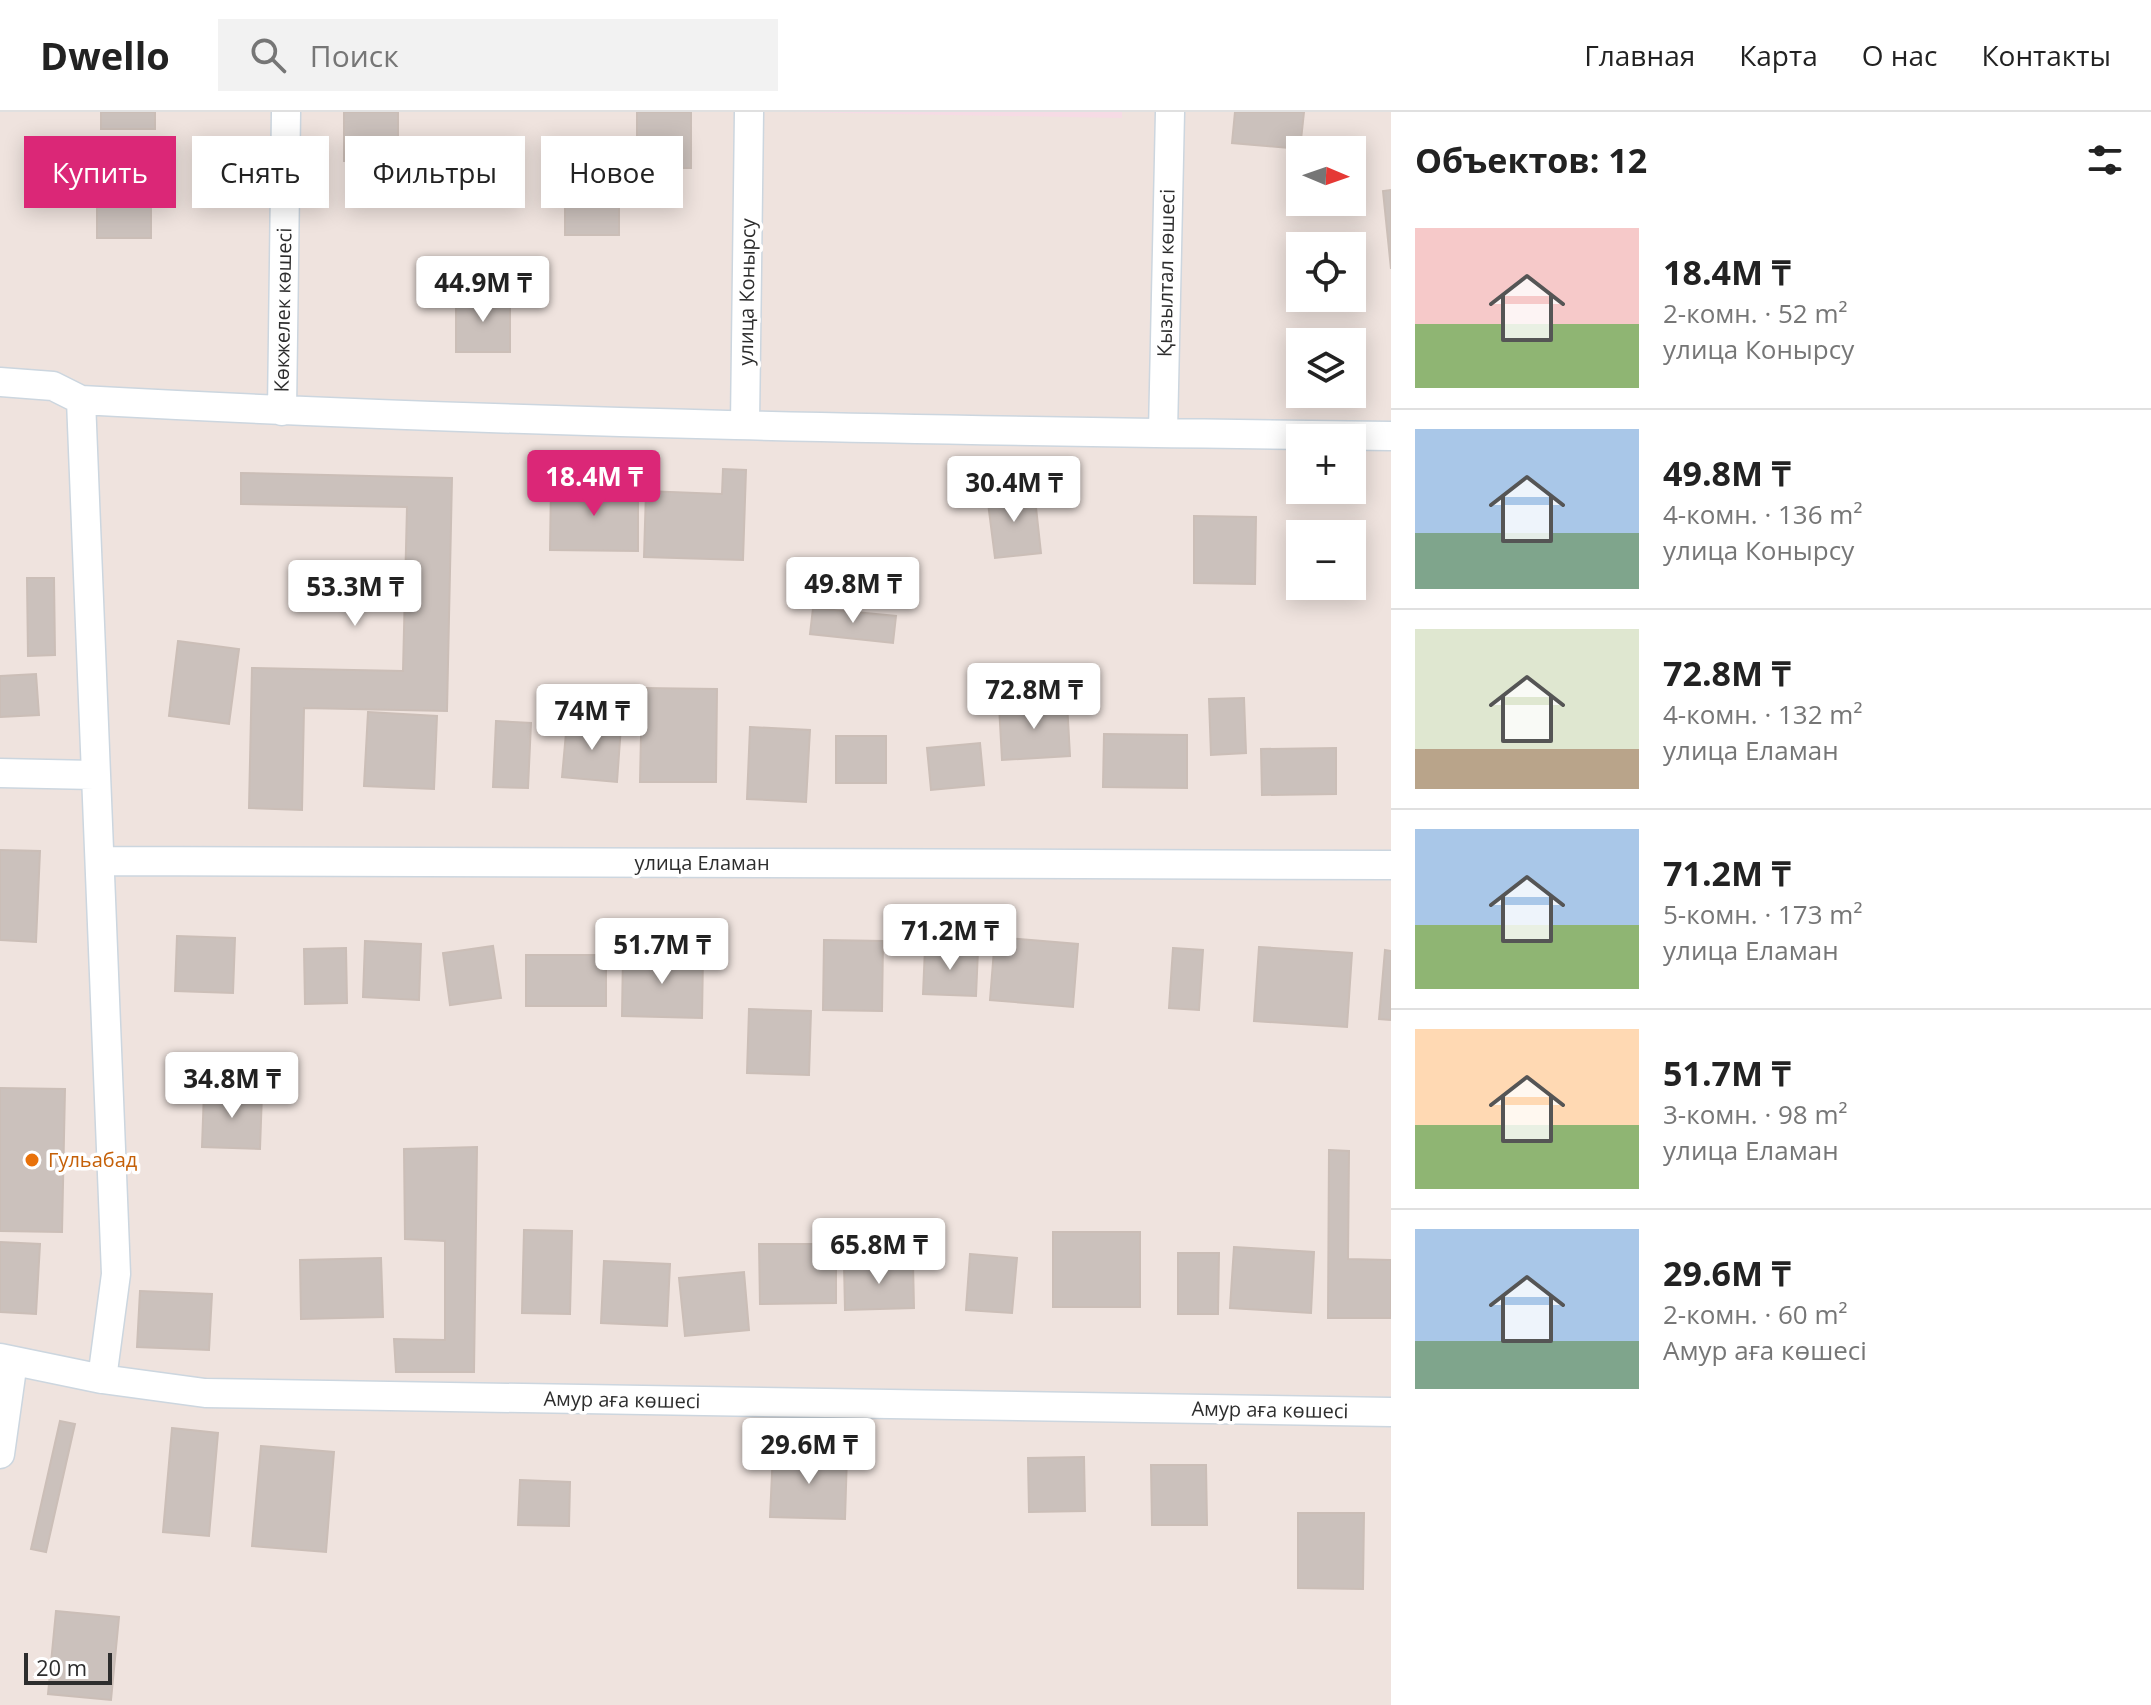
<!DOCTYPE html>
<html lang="ru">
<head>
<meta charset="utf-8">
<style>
  body { margin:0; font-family:"Open Sans",sans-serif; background:#f2f2f2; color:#222; height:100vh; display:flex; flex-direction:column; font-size:30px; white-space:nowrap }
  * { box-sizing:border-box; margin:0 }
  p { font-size:26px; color:#767676 }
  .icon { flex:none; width:44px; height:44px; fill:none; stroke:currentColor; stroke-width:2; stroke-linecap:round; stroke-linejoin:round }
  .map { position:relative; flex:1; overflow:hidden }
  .details { display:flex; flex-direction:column; background:#fff; width:760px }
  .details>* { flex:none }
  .banner { position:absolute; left:24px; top:24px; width:760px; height:72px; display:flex; gap:16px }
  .needle { width:52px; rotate:92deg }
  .controls { position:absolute; left:1286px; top:24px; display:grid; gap:16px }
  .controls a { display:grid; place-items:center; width:80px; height:80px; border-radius:0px; background:#fff; box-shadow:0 4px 20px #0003; font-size:40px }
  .scale { position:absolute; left:24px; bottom:20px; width:88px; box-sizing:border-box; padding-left:8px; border:4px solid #2d2d2d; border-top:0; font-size:22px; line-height:28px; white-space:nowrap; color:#2d2d2d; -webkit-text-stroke:6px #fff; paint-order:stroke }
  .price { position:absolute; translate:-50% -68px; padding:0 18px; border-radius:8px; background:#fff; color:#222; font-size:26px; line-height:52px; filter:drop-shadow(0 2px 4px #0008) }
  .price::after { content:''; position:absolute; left:50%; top:48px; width:24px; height:18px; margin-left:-12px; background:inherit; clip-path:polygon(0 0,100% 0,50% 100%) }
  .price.current { background:#db2777; color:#fff }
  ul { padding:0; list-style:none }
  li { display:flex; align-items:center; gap:24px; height:200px; padding:0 24px }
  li+li { border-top:2px solid #e0e0e0 }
  li span { display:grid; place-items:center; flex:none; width:224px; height:160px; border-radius:0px; color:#555 }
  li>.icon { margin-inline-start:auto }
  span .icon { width:96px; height:96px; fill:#fffc; stroke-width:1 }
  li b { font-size:34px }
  h2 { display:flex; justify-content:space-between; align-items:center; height:96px; padding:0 24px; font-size:34px }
  .pill { padding:0 28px; border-radius:0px; background:#fff; box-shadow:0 4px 20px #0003; font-size:28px; line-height:72px }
  .pill.current { background:#db2777; color:#fff }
  header { display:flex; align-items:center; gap:48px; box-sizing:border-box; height:112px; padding:0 40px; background:#fff; border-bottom:2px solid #e0e0e0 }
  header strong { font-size:38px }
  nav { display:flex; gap:44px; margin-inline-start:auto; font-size:28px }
  .search { width:560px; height:72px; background:#f2f2f2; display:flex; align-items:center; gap:20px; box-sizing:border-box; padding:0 28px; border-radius:0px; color:#767676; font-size:30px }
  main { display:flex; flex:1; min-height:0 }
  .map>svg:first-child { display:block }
  .medical { fill:#f6dbe5 }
  .building { fill:#cbc1bc; stroke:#cbbeb7; stroke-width:2 }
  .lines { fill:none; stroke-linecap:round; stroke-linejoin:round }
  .street-casing { stroke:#ccd6df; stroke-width:31 }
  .street { stroke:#fff; stroke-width:28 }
  .food-dot { fill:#e8710a; stroke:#fff; stroke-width:3 }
  .labels { text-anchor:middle; stroke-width:7; stroke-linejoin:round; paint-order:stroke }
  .street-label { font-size:20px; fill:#2d2d2d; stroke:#fff }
  .food-label { font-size:20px; fill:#c56008; stroke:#fff; text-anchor:start }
</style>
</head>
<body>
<header>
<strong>Dwello</strong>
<div class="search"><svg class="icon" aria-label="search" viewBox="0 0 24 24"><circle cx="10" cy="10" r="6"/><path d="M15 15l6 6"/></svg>Поиск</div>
<nav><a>Главная</a><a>Карта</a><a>О нас</a><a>Контакты</a></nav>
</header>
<main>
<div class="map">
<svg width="1391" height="1593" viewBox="0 0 1391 1593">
  <rect width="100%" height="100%" fill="#efe3de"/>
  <path class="medical" d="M788,0H1122V6Z"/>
  <path class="building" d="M101,0H155V17H101Z
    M344,0H398V49H344Z
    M637,0H691V56H637Z
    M1235,0H1304L1300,37L1232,31Z
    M565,66H619V123H565Z
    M151,69V126H97V70Z
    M1391,78V157L1383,79Z
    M456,184H510V240H456Z
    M723,357L746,358L743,448L644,445L646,379L722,382Z
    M241,361L452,366L447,599L304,596L302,698L249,696L252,556L403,559L407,395L241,392Z
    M551,373L638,374V439L550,438Z
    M1034,377L1041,441L995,446L987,383Z
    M1194,404L1256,405L1255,472L1194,471Z
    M27,466H54L55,543L28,544Z
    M813,496L896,504L893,531L810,522Z
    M178,529L239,537L229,612L169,604Z
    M36,562L39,603L0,605V564Z
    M642,576L717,577L716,670H640Z
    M1244,586L1246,641L1211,643L1209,587Z
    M1067,590L1070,644L1002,648L999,593Z
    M368,600L437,604L434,677L364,674Z
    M496,609L531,611L528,676L493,675Z
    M567,610L621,614L617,670L562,665Z
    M750,615L810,618L806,690L747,687Z
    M1104,622L1187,623V676L1103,675Z
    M836,624H886V671H836Z
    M980,631L984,673L931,678L927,636Z
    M1336,636V682L1262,683L1261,637Z
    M0,738L40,739L36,830L0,828Z
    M177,824L235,826L233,881L175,879Z
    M995,825L1078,832L1073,895L990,888Z
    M824,828L883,829L882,899L823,898Z
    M365,829L421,832L419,888L363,885Z
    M493,834L501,886L450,893L443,841Z
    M1259,835L1352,841L1347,915L1254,909Z
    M346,836L347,891L305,892L304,837Z
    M925,836L978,838L976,884L923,882Z
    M1173,836L1203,838L1199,898L1169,896Z
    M1385,838L1391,839V908L1379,907Z
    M623,841L703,843L702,906L622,904Z
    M526,843H606V894H526Z
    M749,897L811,899L809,963L747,961Z
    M0,976L65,977L62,1120L0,1119Z
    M204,979L262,981L260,1037L202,1035Z
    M477,1035L474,1260H396L394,1227L445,1228V1129L405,1127L404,1037Z
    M1329,1038L1349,1039L1348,1147L1391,1148V1206H1328Z
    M524,1118L572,1119L570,1202L522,1201Z
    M1053,1120H1140V1195H1053Z
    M0,1130L40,1132L36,1202L0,1200Z
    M759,1132H836V1191L760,1192Z
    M1234,1135L1314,1140L1311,1201L1230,1196Z
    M1178,1141H1219L1218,1202H1178Z
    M970,1142L1017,1146L1012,1201L966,1198Z
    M381,1146L383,1205L301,1207L300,1148Z
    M604,1149L670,1152L667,1214L601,1211Z
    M913,1151L914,1196L845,1198L844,1152Z
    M744,1160L749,1218L685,1224L679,1166Z
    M140,1179L212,1182L209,1238L137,1235Z
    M60,1309L75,1312L46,1440L31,1437Z
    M172,1316L218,1321L209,1424L163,1420Z
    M261,1334L334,1340L326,1440L252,1434Z
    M773,1340L847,1343L845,1407L770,1405Z
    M1084,1345L1085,1399L1029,1400L1028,1346Z
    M1151,1353H1206L1207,1413H1152Z
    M520,1368L570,1370L569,1414L518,1413Z
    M1298,1401H1364L1363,1477L1298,1476Z
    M56,1499L119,1505L111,1588L48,1582Z"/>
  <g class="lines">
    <defs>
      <path id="street" d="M0,270L53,274L81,288C517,312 954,319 1391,324
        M81,288L116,1162L102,1267
        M282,299L286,0
        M745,312L749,0
        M1163,321L1170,0
        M0,661L94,663
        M100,749L1391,753
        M0,1246L102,1267L205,1281L1391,1300
        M0,1342L13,1249"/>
    </defs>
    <use href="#street" class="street-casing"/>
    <use href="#street" class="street"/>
  </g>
  <circle class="food-dot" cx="32" cy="1048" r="8"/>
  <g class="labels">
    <g class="street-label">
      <text transform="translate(1166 161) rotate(-89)" y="7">Қызылтал көшесі</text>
      <text transform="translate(747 180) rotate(-89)" y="7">улица Конырсу</text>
      <text transform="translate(283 198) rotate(-89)" y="7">Көкжелек көшесі</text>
      <text x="702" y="758">улица Еламан</text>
      <text transform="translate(622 1288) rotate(1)" y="7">Амур аға көшесі</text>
      <text transform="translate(1270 1298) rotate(1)" y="7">Амур аға көшесі</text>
    </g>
    <g class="food-label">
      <text x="48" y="1055">Гульабад</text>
    </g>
  </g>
</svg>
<div class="controls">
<a><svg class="needle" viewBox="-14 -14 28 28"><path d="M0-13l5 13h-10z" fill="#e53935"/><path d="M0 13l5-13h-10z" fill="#767676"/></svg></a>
<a><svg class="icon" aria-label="locate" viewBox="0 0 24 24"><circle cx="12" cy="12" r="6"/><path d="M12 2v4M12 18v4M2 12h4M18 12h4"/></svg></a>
<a><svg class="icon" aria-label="layers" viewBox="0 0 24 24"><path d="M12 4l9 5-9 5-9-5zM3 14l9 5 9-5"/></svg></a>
<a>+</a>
<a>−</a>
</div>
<div class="scale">20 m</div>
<b class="price" style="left:483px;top:212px">44.9M ₸</b>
<b class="price current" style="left:594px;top:406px">18.4M ₸</b>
<b class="price" style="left:1014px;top:412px">30.4M ₸</b>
<b class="price" style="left:853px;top:513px">49.8M ₸</b>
<b class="price" style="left:355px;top:516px">53.3M ₸</b>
<b class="price" style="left:1034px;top:619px">72.8M ₸</b>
<b class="price" style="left:592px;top:640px">74M ₸</b>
<b class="price" style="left:950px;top:860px">71.2M ₸</b>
<b class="price" style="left:662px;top:874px">51.7M ₸</b>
<b class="price" style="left:232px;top:1008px">34.8M ₸</b>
<b class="price" style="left:879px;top:1174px">65.8M ₸</b>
<b class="price" style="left:809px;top:1374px">29.6M ₸</b>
<div class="banner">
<a class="pill current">Купить</a>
<a class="pill">Снять</a>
<a class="pill">Фильтры</a>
<a class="pill">Новое</a>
</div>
</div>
<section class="details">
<h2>Объектов: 12<svg class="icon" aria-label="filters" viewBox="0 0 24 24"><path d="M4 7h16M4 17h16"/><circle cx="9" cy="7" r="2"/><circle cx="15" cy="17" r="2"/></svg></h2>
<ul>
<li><span style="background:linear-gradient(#f6c9c9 60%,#8fb573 0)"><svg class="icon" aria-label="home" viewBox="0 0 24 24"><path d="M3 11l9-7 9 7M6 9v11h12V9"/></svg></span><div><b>18.4M ₸</b><p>2-комн. · 52 m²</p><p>улица Конырсу</p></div></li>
<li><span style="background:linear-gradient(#a9c7e8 65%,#7fa58c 0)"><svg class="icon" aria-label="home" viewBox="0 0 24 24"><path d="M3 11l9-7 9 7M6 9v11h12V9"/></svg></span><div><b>49.8M ₸</b><p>4-комн. · 136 m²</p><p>улица Конырсу</p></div></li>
<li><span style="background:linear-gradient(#dfe7d0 75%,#b9a48a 0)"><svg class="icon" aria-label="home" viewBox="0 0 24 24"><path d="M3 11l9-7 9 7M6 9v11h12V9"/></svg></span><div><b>72.8M ₸</b><p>4-комн. · 132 m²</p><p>улица Еламан</p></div></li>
<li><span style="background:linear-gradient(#a9c7e8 60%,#8fb573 0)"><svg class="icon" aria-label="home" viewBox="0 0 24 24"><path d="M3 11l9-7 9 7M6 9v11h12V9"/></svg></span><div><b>71.2M ₸</b><p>5-комн. · 173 m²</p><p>улица Еламан</p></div></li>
<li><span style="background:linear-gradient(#ffd9b3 60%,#8fb573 0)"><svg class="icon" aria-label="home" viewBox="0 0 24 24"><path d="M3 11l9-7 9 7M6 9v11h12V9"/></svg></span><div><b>51.7M ₸</b><p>3-комн. · 98 m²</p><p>улица Еламан</p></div></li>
<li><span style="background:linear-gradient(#a9c7e8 70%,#7fa58c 0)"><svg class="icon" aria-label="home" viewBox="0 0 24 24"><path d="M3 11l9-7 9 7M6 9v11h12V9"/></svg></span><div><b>29.6M ₸</b><p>2-комн. · 60 m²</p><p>Амур аға көшесі</p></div></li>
</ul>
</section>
</main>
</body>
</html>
